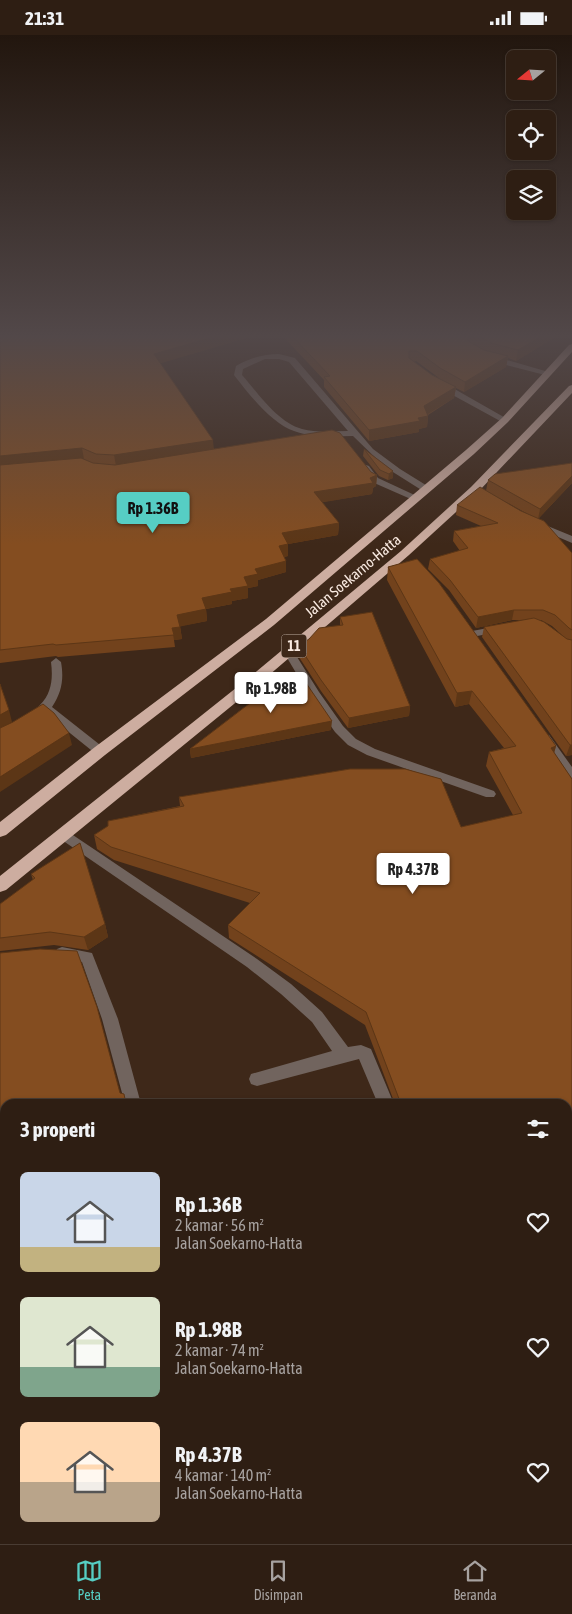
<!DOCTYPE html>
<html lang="id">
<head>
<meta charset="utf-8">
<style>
  body { margin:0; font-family:"Asap Condensed",sans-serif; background:#36271c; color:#f1f3f6; height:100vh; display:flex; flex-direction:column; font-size:19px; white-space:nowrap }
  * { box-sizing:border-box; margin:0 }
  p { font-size:16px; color:#a7a2a0 }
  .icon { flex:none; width:28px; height:28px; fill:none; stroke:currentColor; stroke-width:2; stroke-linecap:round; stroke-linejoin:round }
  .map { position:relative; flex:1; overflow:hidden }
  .drawer { position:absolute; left:0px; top:1064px; width:572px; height:446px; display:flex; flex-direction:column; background:#2e1e13; border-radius:15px 15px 0 0; box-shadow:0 1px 4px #0004,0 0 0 1px #493c33 }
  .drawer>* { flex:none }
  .needle { width:32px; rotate:252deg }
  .buttons { position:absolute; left:506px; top:15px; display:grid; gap:10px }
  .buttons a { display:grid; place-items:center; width:50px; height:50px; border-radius:8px; background:#2e1e13; box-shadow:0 1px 4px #0004,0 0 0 1px #493c33; font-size:25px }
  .price { position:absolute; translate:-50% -42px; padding:0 11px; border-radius:5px; background:#fff; color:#222; font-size:16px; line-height:32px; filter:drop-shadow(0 1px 2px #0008) }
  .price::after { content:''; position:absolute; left:50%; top:30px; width:15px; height:11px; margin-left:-8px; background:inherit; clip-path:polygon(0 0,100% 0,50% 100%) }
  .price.active { background:#56cec4; color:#111 }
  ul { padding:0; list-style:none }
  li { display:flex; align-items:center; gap:15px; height:125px; padding:0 20px }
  li span { display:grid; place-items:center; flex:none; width:140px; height:100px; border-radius:8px; color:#555 }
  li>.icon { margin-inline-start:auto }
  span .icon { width:60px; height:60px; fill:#fffc; stroke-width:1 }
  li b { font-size:21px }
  h2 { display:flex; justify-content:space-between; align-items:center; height:60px; padding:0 20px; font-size:21px }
  .status { display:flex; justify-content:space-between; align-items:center; height:35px; padding:0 25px; background:#2e1e13; direction:ltr }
  .status svg { height:14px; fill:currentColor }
  .tab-bar { display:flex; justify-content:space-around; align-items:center; height:70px; border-top:1px solid #493c33; background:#2e1e13; font-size:14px; color:#a7a2a0 }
  .tab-bar a { display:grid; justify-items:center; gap:2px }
  .tab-bar .active { color:#56cec4 }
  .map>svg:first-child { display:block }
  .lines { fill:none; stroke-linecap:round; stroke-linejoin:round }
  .lane { fill:#71645e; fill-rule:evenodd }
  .street { fill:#71645e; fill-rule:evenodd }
  .highway { fill:#cdada0; fill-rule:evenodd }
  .wall { fill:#72421c; fill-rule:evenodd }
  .shaded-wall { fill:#5c3616 }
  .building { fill:#844d20; stroke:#5c3616 }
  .labels { text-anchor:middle; stroke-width:4; stroke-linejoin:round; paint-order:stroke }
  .shield { fill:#3e2819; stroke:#c1b0a5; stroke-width:1 }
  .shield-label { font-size:14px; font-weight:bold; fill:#f9eae1 }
  .street-label { font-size:15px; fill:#f9eae1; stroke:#3e2819 }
</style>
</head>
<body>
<div class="status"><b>21:31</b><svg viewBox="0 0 49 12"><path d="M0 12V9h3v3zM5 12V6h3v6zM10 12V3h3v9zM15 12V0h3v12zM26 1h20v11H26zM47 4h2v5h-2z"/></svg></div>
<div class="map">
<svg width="572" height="1509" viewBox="0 0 572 1509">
  <rect width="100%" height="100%" fill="#3e2819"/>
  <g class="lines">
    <path class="lane" d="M279,319L295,323L373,414L400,434L429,452V456H423L385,432L353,401C333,401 313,403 294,396C272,389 248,358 234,340L236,331C249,323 264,319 279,319ZM265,324H279L289,327L348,396C333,396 317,398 302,394C277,387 258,358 242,340L243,334Z
      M487,321H493L552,338L545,340L487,325Z
      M438,348H444L509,385L502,387L438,352Z
      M538,487L572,501V508L535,492V488Z
      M288,613L292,614L319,657L343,691L356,704L375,714L494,756L496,759L494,762H486L367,720L348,710L335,697L311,663L283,616Z
      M56,623L61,627C64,644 62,657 52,672L104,713L106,716L104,719H96L45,678L34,685L28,681C32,676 36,674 40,670C52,658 53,643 51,627Z
      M64,794L257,924L291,949L322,977L348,1012L361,1010L371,1014L394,1069H378L359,1024L257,1051L251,1049L249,1044L251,1039L332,1016L312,987L281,959L247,932L59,803L57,799L59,795Z
      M62,912L92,918L118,984L141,1069H125L102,984L82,927L57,922L55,918L57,914Z"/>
    <path class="street" d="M366,430L369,431L378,443L421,463L416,466L413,465L372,447L362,433Z
      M499,591L503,592L504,594L503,596L472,602L467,599L472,596Z
      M545,699L549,700L572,732V745L568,744L539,703Z"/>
    <path class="highway" d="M572,309V317L508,387L474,419L274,590L105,720L6,800L0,802V787L95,712L266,584L466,415L502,383L569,310Z
      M572,350V358L479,456L409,520L261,647L6,855L0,857V841L251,641L401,516L471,452L569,351Z"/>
  </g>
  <path class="wall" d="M0,299H259L160,328L214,414L371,437L377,440L376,451L373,453L372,459L322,467L339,488L338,500L288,509V521L284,522L286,537L258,545V551L248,553V563L232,566V569L206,574L207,586L180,591L182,604L174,605L175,612L58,622L56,621L0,628Z
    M281,299H560L516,326L508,323L506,332L464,357L456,353L454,363L428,380V381L427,392L419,394V397L369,406L324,352V345ZM416,326L439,343L432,340L414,327Z
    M364,414L393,436V443L388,445L379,441L363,421Z
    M488,445L572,448L538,484L572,518V720L566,721L482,602L484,592L525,585H512L476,593L449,555L428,534L430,524L460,516L453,506L454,496L481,491L456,480L457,470L521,476L535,483L486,456ZM539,585H541L552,591L564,602Z
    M417,524L439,548L556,711L554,718L572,744V1291L568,1292V1069H395L365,990L229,903L228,890L250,868L114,825L97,814L94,800L108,791V786L180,771L179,762L350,734H405L441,744L461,792L513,780L486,731L489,717L504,713L469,669L455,672L387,545L388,532Z
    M340,582L410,671L409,681L348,693L321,656L299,622V611L340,591Z
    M251,657L331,695L191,723L190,714L251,667Z
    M31,839L105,889L108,902L88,915L54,910L0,916V869L33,845Z
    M0,918L120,1058L5,1069V1110L0,1111Z"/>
  <path class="shaded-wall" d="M224,299H259L155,330L154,319Z
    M545,299H560L516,326L518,315Z
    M508,321L506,332L464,357L465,347Z
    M456,352L454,363L423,382L424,371Z
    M428,381L427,392L419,394V397L369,406V395Z
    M213,405L214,416L116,431L114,420Z
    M82,413L84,424L0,433V421Z
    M393,436V443L388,445L389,439Z
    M377,440L376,451L373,453L372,459L313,469L314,457L370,443Z
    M572,441V448L538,484L540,474Z
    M339,488L338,500L288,509V521L279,523V511L282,498Z
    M286,526V537L258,545V551L248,553V563L232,566V569L205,574H206L207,586L178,592L177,580L202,563L230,554L244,542L255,534Z
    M514,575L512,585L476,593L478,582Z
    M180,592L182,604L174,605L172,593Z
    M472,656L469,669L455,672L457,658Z
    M410,671L409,681L348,693L349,683Z
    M9,675L12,687L0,694V680Z
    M332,686L331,695L191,723L190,714Z
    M69,698L72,710L0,757V742Z
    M570,710H572V720L566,721Z
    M556,711L552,725L551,713Z
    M105,889L108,902L88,915L84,902Z
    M572,1284V1291L568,1292V1285Z
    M5,1286V1296L0,1297V1287Z"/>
  <path class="building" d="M0,299H224L154,319L213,405L114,420L96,419L82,413L0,421Z
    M290,299H545L518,315L491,308L476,299H468V306L484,315L508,321L465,347L440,333L417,316H409V323L432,340L456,352L424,371L428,381L418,383L420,386L369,395L324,342L330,341Z
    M332,395L340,398L371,437L377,440L370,443L373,448L314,457L339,488L282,498L288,509L279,511L286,526L255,534L258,539L244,542L248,551L230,554L232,557L202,563L206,574L177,580L180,592L172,593L174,600L56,610L53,609L0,615V430L81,423L93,428L115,430Z
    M364,414L393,436L389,439L380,435Z
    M572,428V441L540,474L488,445L495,439Z
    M480,452L521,476L544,486L572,518V595L569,593L555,580L543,575H514L478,582L450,545L430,524L468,513L454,496L498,488L457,470Z
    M417,524L439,548L556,711L551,713L572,744V1284L568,1285V1069H401L366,977L228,890L260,858L111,812L94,800L108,791V786L184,771L179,762L350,734H405L441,744L461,792L522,778L489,717L516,711L472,656L457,658L388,532Z
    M372,577L410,671L349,683L321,645L299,611L309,604L319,593L343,590L340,582Z
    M534,583L544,587L567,604L572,605V710H570L484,592Z
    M304,645L332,686L190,714L254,665L251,657Z
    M0,649L9,675L0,680Z
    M43,669L54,678L69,698L0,742V693L13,687Z
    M80,808L105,889L84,902L50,897L0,903V869L35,843L31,839Z
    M40,914L77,916L97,972L120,1058L124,1059L126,1069H5V1097L0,1098V918Z
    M5,1192V1286L0,1287V1193Z
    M568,1355H572V1509H80V1505H307L308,1507H330L331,1505H568Z"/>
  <linearGradient id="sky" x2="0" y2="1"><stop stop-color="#22160e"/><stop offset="0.59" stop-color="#524849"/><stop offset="1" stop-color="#524849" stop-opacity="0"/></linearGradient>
  <rect width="572" height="510" fill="url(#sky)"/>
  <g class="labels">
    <rect class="shield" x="281.5" y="599.5" width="25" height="23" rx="4"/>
    <g class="shield-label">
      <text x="294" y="616">11</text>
    </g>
    <g class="street-label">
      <text transform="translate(353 541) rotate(-40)" y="5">Jalan Soekarno-Hatta</text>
    </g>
  </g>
</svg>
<div class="buttons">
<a><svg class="needle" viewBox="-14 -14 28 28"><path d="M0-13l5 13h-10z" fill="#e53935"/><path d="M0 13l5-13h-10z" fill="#a7a2a0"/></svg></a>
<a><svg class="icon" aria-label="locate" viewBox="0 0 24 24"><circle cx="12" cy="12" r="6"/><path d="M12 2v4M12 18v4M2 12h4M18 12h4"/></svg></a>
<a><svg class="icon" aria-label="layers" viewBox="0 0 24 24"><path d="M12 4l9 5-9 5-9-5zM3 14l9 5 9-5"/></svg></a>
</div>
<b class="price active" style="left:153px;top:499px">Rp 1.36B</b>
<b class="price" style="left:271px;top:679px">Rp 1.98B</b>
<b class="price" style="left:413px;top:860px">Rp 4.37B</b>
<section class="drawer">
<h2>3 properti<svg class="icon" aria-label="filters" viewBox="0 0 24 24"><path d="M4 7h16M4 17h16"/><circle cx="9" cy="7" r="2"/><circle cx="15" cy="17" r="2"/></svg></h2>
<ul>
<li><span style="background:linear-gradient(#c9d6e8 75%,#c2b280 0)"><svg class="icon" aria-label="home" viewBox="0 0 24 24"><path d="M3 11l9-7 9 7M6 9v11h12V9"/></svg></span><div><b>Rp 1.36B</b><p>2 kamar · 56 m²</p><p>Jalan Soekarno-Hatta</p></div><svg class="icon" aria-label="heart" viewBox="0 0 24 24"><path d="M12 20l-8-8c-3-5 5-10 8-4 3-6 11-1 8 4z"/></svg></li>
<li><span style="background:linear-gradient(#dfe7d0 70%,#7fa58c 0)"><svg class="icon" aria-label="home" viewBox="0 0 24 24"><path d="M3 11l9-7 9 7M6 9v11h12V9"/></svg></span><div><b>Rp 1.98B</b><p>2 kamar · 74 m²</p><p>Jalan Soekarno-Hatta</p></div><svg class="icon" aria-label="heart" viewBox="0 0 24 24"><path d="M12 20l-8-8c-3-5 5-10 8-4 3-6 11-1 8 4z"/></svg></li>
<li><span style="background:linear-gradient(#ffd9b3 60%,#b9a48a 0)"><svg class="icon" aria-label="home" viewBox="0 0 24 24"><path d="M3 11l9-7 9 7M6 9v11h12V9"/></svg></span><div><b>Rp 4.37B</b><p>4 kamar · 140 m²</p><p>Jalan Soekarno-Hatta</p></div><svg class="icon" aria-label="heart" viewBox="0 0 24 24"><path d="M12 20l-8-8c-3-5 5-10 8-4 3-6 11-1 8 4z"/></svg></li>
</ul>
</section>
</div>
<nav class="tab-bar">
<a class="active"><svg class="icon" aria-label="map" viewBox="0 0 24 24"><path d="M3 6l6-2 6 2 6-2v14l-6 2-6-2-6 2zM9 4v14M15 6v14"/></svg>Peta</a>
<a><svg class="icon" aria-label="saved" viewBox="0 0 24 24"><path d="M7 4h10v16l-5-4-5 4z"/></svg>Disimpan</a>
<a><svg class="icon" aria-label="home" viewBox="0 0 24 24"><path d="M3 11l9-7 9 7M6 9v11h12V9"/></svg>Beranda</a>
</nav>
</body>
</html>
